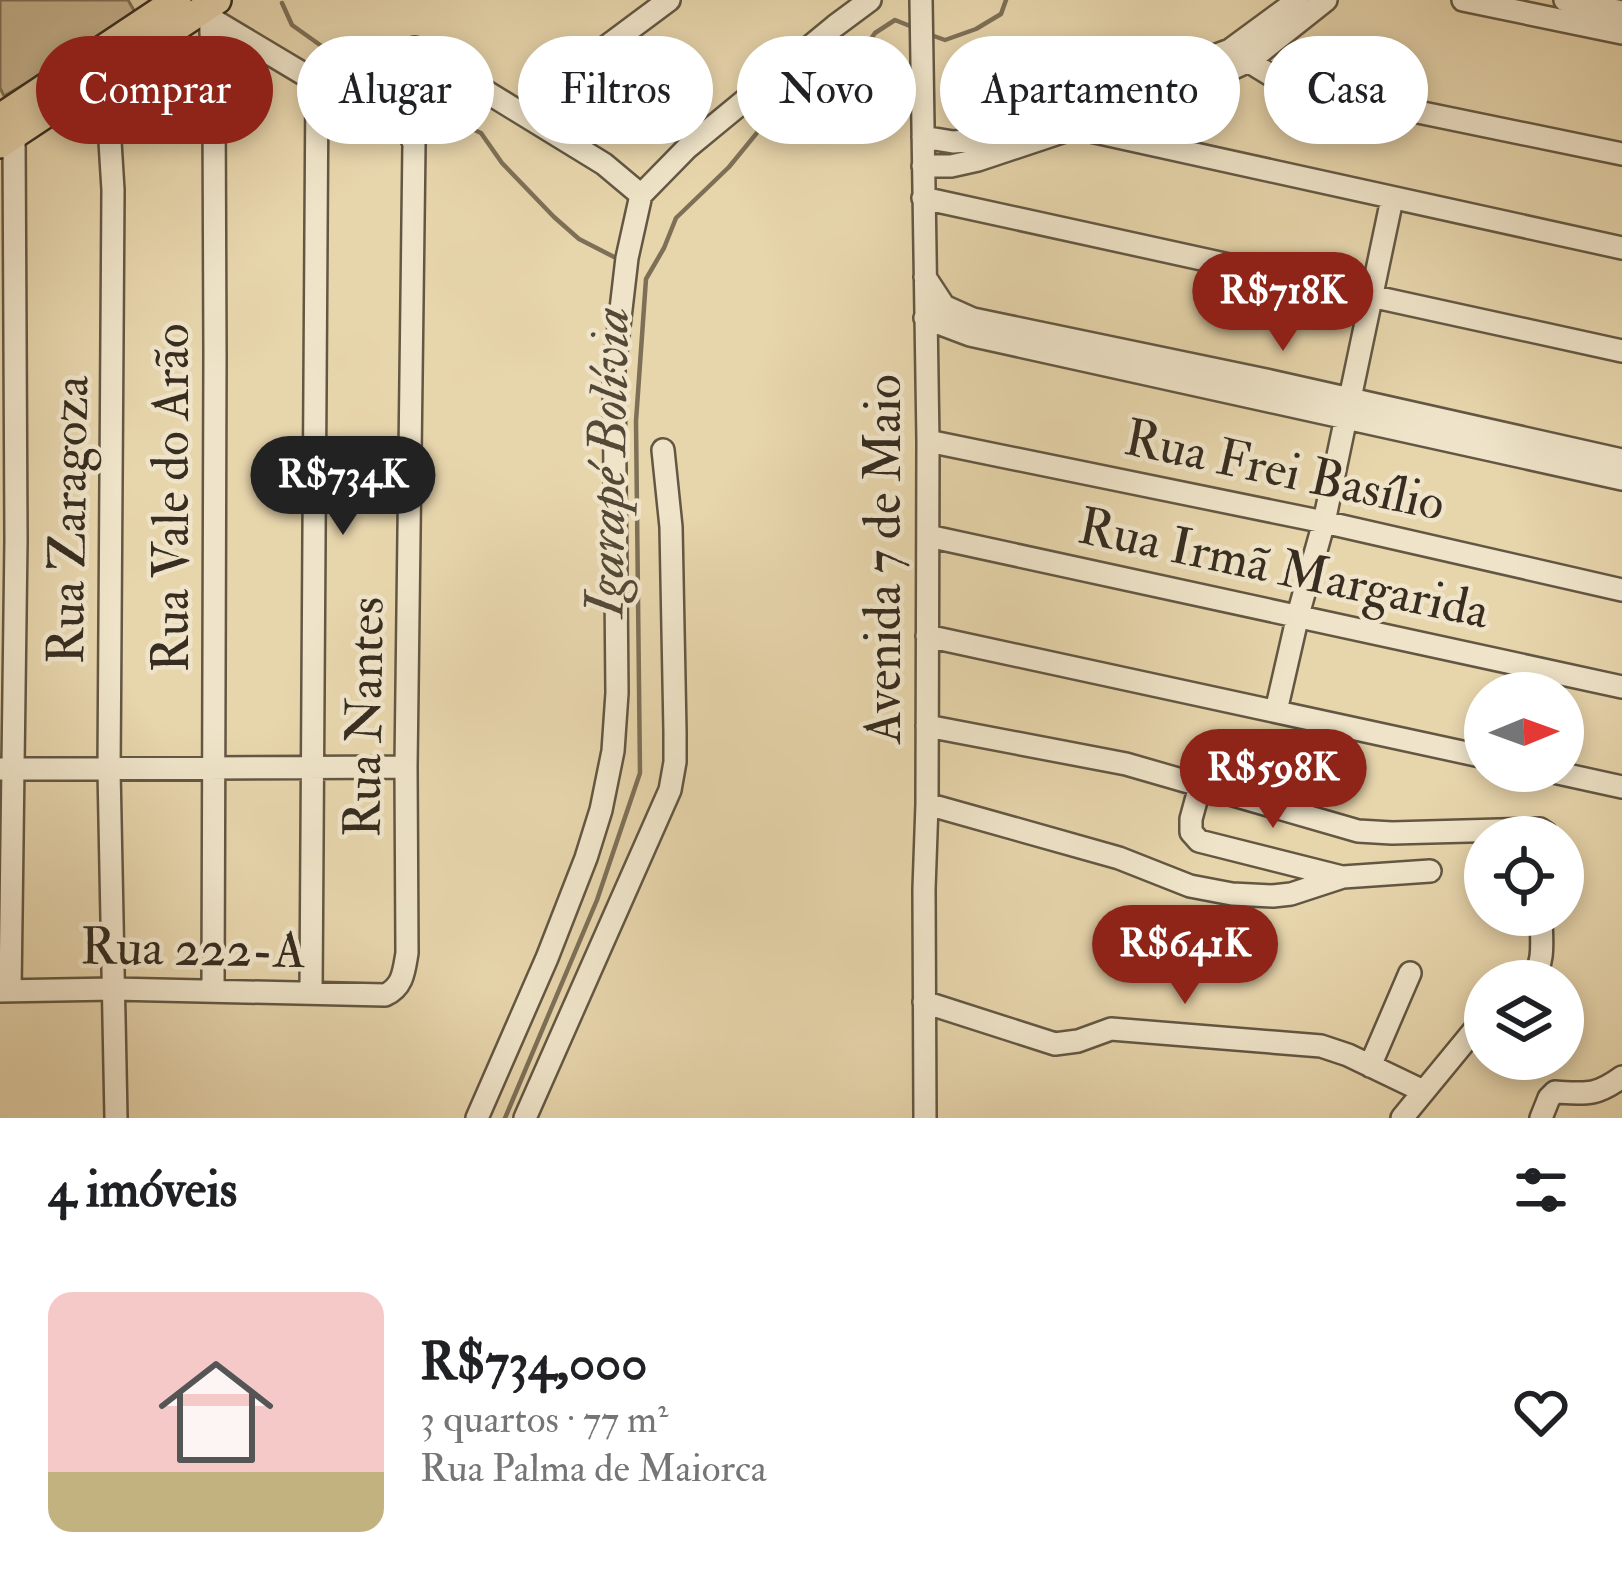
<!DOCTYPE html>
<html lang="pt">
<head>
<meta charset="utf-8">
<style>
  body { margin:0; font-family:"IM FELL Double Pica",serif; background:#f2f2f2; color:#202124; height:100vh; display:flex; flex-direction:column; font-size:45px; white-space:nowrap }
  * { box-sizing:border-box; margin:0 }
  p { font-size:39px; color:#757577 }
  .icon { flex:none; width:66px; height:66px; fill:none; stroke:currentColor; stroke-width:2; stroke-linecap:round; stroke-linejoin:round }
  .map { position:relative; height:1118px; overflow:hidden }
  .side { display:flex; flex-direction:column; background:#fff; flex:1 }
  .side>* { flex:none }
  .guide { position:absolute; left:36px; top:36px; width:1551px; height:108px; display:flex; gap:24px }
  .needle { width:78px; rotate:89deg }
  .fabs { position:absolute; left:1464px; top:672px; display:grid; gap:24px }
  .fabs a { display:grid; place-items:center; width:120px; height:120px; border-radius:50%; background:#fff; box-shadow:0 6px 18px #0003; font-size:60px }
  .price { position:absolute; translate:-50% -102px; padding:0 27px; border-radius:42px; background:#8f2418; color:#fff; font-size:39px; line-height:78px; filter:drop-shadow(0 3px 6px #0008) }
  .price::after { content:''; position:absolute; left:50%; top:72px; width:36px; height:27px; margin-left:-18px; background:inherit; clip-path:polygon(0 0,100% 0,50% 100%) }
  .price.selected { background:#222; color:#fff }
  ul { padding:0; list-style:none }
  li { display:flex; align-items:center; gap:36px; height:300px; padding:0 48px }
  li+li { border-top:3px solid #e0e0e0 }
  li span { display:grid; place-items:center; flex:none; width:336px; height:240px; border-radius:24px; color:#555 }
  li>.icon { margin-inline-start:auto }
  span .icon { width:144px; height:144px; fill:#fffc; stroke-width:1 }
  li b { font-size:51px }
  h2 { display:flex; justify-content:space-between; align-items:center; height:144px; padding:0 48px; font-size:51px }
  .tag { padding:0 42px; border-radius:54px; background:#fff; box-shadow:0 6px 18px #0003; font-size:42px; line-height:108px }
  .tag.selected { background:#8f2418; color:#fff }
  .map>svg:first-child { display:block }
  .green { fill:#c9b894; stroke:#80725a; stroke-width:3 }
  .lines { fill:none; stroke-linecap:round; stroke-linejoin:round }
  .stream { stroke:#7d7057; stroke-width:4.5 }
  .minor-casing { stroke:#635743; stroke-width:26 }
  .major-casing { stroke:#372d20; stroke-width:32 }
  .minor { stroke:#efe4c9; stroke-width:21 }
  .major { stroke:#e7d5ac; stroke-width:27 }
  .labels { text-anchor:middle; stroke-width:9; stroke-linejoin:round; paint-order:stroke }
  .street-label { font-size:51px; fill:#372d20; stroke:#efe4c9 }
  .water-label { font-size:54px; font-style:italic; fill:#544937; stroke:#efe4c9 }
</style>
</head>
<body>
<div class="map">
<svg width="1622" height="1118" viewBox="0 0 1622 1118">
  <rect width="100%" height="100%" fill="#e7d5ac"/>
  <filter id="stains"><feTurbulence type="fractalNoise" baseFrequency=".00167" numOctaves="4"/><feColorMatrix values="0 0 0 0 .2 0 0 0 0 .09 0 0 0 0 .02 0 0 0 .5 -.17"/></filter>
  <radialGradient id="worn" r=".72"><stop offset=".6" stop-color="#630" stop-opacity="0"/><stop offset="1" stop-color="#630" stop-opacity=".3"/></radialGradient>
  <path class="green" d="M0,0H128L139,19L4,96L0,88Z"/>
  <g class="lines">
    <path class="stream" d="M282,3L292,25L372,82L481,133L502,163L554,217L579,239L618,259
      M931,35L945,40L976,29L1001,14L1006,0
      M505,1118L597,900L640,773L636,421L646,279L664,248L676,218L729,167L770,117L802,92L849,70L875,33L895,20L915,28"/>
    <defs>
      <path id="minor" d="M921,0L928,441L927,804L924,889L925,1118
        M1463,0L1622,33
        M1565,0L1622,12
        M210,8L214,104L215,355L213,991
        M415,48L604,164L641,195
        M1230,50L1287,85L1622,154
        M102,65L108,109L113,190L109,770L116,1118
        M563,79L669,0
        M1077,128L1622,248
        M923,137L953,142L980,140L1040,121L1230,50L1298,0
        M923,166H951L978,160L1149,103L1225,72L1249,61L1326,0
        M923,198L1622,351
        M925,277L944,306L973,319L1266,380L1622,460
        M925,318L970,335L1622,479
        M928,441L1324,522L1622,590
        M928,536L1622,687
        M927,636L1485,757
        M1276,711L1298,615L1324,522L1392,199
        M927,726L1126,764L1358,831L1392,833L1540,829L1546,833L1547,837
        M1,769L406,767
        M1549,771L1622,787
        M1200,786L1191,819V832L1199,841L1342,877
        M927,804L1119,858L1190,886L1232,894L1273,896L1291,894L1343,877L1430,871
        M1531,981C1546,963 1541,938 1541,915
        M0,991L114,989L385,995C403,987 404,971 407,953L406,767L414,144L410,134L400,125L317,82L210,18
        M10,991L16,540L14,135
        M311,993L317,82
        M924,1002L1055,1044L1078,1041L1111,1029L1321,1046L1348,1055L1423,1091
        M1370,1066L1410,973
        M477,1118L547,958L586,858L601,810L613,751L617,693L614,369L627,258L641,195L687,148L835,26L870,0
        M525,1118L670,790L675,762V732L671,527L663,450
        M1402,1118L1485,1017
        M1541,1118L1549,1098L1555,1092C1587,1094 1596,1096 1622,1077"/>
      <path id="major" d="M0,118L177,0
        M0,144L217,0"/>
    </defs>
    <use href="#minor" class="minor-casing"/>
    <use href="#major" class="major-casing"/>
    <use href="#minor" class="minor"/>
    <use href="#major" class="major"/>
  </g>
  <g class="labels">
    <g class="street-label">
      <text transform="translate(1285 469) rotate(12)" y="18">Rua Frei Basílio</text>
      <text transform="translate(170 498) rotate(-90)" y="18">Rua Vale do Arão</text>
      <text transform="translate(67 520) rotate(-89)" y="18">Rua Zaragoza</text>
      <text transform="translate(882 559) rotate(-90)" y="18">Avenida 7 de Maio</text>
      <text transform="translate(1284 567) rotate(12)" y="18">Rua Irmã Margarida</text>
      <text transform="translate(363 717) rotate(-89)" y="18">Rua Nantes</text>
      <text transform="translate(193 947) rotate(1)" y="18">Rua 222-A</text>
    </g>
    <g class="water-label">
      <text transform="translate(606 462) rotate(-89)" y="19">Igarapé Bolívia</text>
    </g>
  </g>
  <rect width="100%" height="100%" filter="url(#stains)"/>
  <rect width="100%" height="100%" fill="url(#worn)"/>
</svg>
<div class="fabs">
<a><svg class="needle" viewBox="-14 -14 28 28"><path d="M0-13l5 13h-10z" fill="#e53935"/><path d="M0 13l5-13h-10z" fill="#757577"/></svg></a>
<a><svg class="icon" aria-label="locate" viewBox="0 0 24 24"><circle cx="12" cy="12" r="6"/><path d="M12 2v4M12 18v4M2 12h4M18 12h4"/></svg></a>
<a><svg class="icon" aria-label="layers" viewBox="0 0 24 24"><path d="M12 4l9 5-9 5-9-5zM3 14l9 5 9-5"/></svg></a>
</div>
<b class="price" style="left:1283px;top:354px">R$718K</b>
<b class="price selected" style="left:343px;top:538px">R$734K</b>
<b class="price" style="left:1273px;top:831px">R$598K</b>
<b class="price" style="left:1185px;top:1007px">R$641K</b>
<div class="guide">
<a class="tag selected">Comprar</a>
<a class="tag">Alugar</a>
<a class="tag">Filtros</a>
<a class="tag">Novo</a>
<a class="tag">Apartamento</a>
<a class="tag">Casa</a>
</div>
</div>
<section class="side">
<h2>4 imóveis<svg class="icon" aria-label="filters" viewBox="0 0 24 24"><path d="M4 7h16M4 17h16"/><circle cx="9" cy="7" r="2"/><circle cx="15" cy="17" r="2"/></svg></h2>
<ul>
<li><span style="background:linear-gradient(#f6c9c9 75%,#c2b280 0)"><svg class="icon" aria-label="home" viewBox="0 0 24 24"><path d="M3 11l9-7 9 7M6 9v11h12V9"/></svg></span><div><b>R$734,000</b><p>3 quartos · 77 m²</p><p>Rua Palma de Maiorca</p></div><svg class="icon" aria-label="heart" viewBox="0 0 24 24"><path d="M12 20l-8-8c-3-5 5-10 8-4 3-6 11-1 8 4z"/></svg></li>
</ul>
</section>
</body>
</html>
